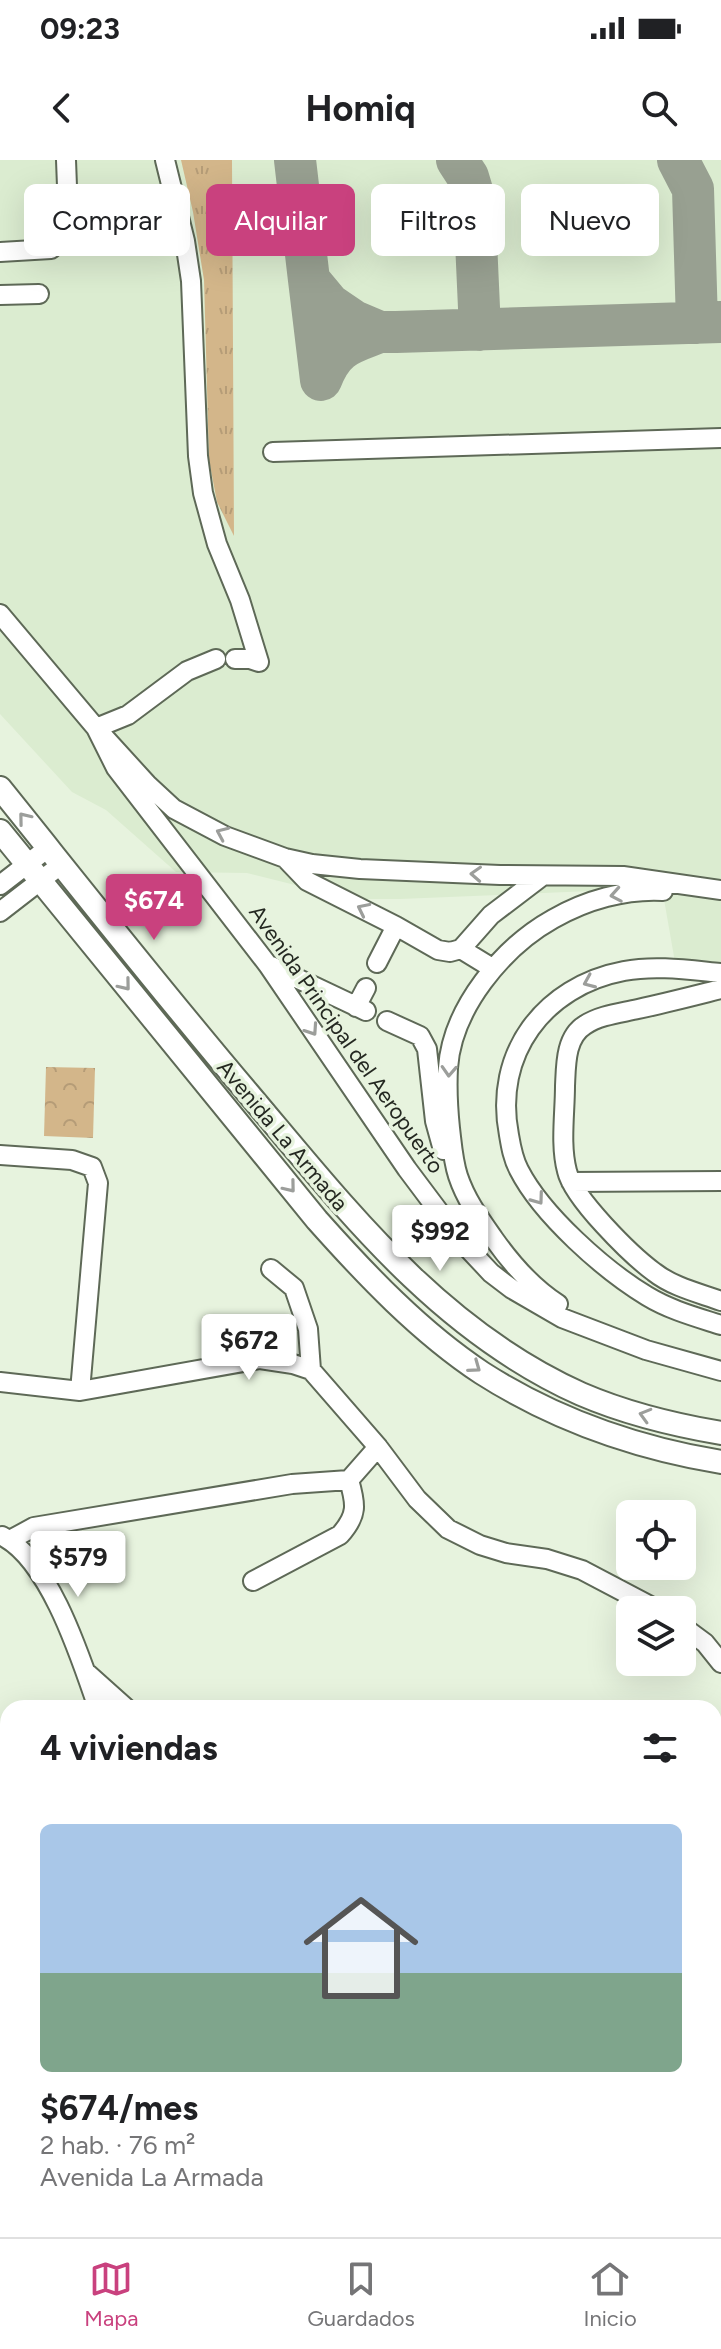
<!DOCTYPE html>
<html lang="es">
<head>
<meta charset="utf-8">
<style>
  body { margin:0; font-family:Figtree,sans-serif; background:#f2f2f2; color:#202124; height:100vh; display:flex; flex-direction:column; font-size:30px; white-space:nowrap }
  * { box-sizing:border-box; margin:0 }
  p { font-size:26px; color:#757577 }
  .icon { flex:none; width:44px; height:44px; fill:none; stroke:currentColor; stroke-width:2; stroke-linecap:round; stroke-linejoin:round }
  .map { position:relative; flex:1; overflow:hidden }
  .details { position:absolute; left:0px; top:1540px; width:722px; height:538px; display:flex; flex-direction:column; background:#fff; border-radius:24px 24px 0 0; box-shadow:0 8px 32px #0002 }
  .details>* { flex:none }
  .banner { position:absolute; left:24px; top:24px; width:674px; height:72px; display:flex; gap:16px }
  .buttons { position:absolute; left:616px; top:1340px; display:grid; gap:16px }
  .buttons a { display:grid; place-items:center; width:80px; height:80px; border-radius:12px; background:#fff; box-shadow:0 8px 32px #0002; font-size:40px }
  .price { position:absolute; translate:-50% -68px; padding:0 18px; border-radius:8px; background:#fff; color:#222; font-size:26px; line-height:52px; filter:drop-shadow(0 2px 4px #0008) }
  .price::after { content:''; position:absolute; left:50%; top:48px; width:24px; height:18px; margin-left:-12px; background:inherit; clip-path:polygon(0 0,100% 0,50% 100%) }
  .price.selected { background:#c9417e; color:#fff }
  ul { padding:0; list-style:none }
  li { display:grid; align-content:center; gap:16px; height:424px; padding:0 40px }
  li span { display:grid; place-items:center; height:248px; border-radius:12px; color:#555 }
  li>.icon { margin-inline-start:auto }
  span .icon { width:144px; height:144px; fill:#fffc; stroke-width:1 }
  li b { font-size:34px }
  h2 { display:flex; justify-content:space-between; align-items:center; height:96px; padding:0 40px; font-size:34px }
  .chip { padding:0 28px; border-radius:12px; background:#fff; box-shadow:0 8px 32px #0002; font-size:28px; line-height:72px }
  .chip.selected { background:#c9417e; color:#fff }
  .status { display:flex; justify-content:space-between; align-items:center; height:56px; padding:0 40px; background:#fff; direction:ltr }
  .status svg { height:22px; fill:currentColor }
  header { display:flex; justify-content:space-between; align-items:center; height:104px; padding:0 40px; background:#fff; font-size:36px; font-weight:700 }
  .dock { display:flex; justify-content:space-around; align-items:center; height:112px; border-top:2px solid #e0e0e0; background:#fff; font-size:22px; color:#757577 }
  .dock a { display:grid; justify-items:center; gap:4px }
  .dock .selected { color:#c9417e }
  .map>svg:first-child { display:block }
  .built { fill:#dbecd0 }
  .grass { fill:url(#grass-tufts) }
  .forest { fill:url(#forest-firs) }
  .park { fill:url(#park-crowns) }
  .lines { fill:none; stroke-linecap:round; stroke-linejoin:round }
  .taxiway { stroke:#98a091; stroke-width:42 }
  .minor-casing { stroke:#5e6957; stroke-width:22 }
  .major-casing { stroke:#5e6957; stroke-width:26 }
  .minor { stroke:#fff; stroke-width:18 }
  .major { stroke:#fff; stroke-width:22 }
  .oneway { stroke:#9c9e9b }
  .labels { text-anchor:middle; stroke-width:7; stroke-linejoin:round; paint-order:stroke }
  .street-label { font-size:22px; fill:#242821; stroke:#e7f3de }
</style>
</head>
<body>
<div class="status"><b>09:23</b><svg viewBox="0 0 49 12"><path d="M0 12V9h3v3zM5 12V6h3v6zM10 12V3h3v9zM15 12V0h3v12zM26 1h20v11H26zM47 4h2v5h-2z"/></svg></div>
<header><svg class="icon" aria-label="back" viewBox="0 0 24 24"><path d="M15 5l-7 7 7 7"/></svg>Homiq<svg class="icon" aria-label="search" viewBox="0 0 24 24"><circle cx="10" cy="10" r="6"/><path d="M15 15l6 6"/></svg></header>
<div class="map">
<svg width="721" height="2077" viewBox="0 0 721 2077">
  <defs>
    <pattern id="grass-tufts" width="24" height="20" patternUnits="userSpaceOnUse" patternTransform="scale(2)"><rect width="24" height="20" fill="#d3b68a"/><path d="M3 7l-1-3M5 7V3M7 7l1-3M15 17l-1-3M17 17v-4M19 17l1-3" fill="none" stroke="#b59c77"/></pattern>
    <pattern id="forest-firs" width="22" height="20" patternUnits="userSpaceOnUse" patternTransform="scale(2)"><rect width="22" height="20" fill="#d3b68a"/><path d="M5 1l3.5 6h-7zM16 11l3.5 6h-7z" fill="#b59c77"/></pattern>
    <pattern id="park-crowns" width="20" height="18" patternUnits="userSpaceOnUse" patternTransform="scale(2)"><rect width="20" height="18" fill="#d3b68a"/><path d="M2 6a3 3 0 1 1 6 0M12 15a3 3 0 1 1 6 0" fill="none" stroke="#b59c77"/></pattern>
  </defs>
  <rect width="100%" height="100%" fill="#e7f3de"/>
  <path class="built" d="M0,0H721V816L676,808L662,728L400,739H351L247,713L176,712L106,650L72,632L0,554Z"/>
  <path class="grass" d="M181,0H232L234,376L217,342L209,300L204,120L193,52Z"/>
  <path class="forest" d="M721,1816V1961L714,1867V1830Z
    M8,1939V1989L0,1991V1941Z
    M0,2028L8,2035V2070H23L35,2076L130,2077H0Z"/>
  <path class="park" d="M46,907L95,908L93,978L44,976Z"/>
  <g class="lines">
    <path class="taxiway" d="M295,0L309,120L329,144L354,161L380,172H396L721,162
      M457,0L468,17L474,37L480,170
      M678,0L693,29L697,163
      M309,120L321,220C334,186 349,184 380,172"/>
    <defs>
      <path id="minor" d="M165,0L185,81L191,121L198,296L203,333L217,384L240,440L259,502L250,499H235
        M0,92L51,89L66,76L68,53L66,0
        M0,135L39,134
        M273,292L721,278
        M0,454L96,568L147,624L174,649L225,676L285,698L312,704L360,709L500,715L623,716L721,730
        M96,568L116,608L268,805L407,1009L461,1081L491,1113L512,1129L562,1158L646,1190L721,1211
        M96,568L128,555L187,511L216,499
        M285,698L307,721L396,766L438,790L450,792L461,789L491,755L541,717
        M0,725L48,688
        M0,752L62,704
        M461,789L492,808
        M377,803L396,766
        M271,806L366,851
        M721,813C689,810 655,805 624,811C544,826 493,894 509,975C511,987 513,999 519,1010C542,1055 604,1110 647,1136C670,1150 696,1157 721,1165
        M721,829C693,836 666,843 638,849C621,853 600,855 585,865C565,877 566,906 565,926C565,953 560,985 567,1011C573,1038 631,1095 654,1112C673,1127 699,1133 721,1141
        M356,847L366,828
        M387,861L420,876L427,889L435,961L443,990
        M0,995L72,1000L92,1007L98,1023L80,1231L260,1199L293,1204L311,1210L378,1287L417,1339L448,1369L480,1385L506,1393L547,1399L582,1410L658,1450
        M571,1022L721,1021
        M271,1109L294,1128L308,1169L311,1210
        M558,1144C533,1128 511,1103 494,1079C480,1059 466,1040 458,1016C453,1001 452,985 450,968C448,949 447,927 448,908C452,848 503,787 553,759C586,740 625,729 663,731
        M0,1222L80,1231
        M2,1376C50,1400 81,1499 98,1548
        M10,1380L34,1367L292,1324L349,1320L378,1287
        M253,1421L340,1375C358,1355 356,1344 349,1320
        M682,1466L705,1483L721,1503
        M88,1514L126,1548
        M714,1745L721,1738
        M0,1828L8,1820
        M714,2051L721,2050
        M236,2070L283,2077
        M539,2070L548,2077
        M621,2070L629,2077
        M673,2070L674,2077
        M342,2077L343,2070
        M382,2077L385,2070"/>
      <path id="major" d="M0,628C82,730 163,833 248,933C346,1049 438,1170 581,1234C625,1253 674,1265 721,1273
        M0,671L317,1060C366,1115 420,1172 482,1213C554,1259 637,1288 721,1302"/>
    </defs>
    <use href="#minor" class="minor-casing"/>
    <use href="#major" class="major-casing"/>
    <use href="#minor" class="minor"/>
    <use href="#major" class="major"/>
  </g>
  <defs><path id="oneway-chevron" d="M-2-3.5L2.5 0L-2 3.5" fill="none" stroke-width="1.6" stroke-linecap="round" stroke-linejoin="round" transform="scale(2)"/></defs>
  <g class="oneway">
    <use href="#oneway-chevron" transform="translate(24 658) rotate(-129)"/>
    <use href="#oneway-chevron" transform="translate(222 673) rotate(-156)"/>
    <use href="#oneway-chevron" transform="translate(476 714) rotate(-177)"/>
    <use href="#oneway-chevron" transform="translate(616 735) rotate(170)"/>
    <use href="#oneway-chevron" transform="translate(363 749) rotate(-154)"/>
    <use href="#oneway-chevron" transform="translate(589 822) rotate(157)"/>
    <use href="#oneway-chevron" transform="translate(125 825) rotate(51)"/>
    <use href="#oneway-chevron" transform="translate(312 870) rotate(56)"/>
    <use href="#oneway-chevron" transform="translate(449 911) rotate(93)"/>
    <use href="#oneway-chevron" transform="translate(290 1027) rotate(51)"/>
    <use href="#oneway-chevron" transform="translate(538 1039) rotate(54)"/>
    <use href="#oneway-chevron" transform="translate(475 1207) rotate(36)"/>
    <use href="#oneway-chevron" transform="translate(645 1255) rotate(-164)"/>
  </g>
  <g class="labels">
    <g class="street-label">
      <text transform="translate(347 879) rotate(55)" y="8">Avenida Principal del Aeropuerto</text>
      <text transform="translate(283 975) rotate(50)" y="8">Avenida La Armada</text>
    </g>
  </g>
</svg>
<div class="buttons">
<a><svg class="icon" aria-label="locate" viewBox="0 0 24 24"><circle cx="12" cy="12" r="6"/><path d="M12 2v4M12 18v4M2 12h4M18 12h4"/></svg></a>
<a><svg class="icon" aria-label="layers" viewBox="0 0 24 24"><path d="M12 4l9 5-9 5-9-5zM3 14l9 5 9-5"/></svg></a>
</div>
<b class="price selected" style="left:154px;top:782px">$674</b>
<b class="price" style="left:440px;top:1113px">$992</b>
<b class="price" style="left:249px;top:1222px">$672</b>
<b class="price" style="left:78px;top:1439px">$579</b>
<div class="banner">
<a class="chip">Comprar</a>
<a class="chip selected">Alquilar</a>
<a class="chip">Filtros</a>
<a class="chip">Nuevo</a>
</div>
<section class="details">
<h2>4 viviendas<svg class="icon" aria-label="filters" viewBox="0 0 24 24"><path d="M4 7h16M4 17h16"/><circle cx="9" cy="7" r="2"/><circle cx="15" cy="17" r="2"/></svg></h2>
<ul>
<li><span style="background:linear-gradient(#a9c7e8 60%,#7fa58c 0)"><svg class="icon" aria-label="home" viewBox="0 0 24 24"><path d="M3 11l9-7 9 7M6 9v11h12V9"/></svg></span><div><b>$674/mes</b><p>2 hab. · 76 m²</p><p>Avenida La Armada</p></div></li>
</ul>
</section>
</div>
<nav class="dock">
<a class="selected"><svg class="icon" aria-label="map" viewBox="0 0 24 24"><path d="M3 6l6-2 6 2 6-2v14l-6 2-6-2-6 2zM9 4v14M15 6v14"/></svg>Mapa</a>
<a><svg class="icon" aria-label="saved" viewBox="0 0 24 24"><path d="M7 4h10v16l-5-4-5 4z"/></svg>Guardados</a>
<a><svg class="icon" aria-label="home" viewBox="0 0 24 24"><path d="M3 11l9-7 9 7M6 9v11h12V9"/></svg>Inicio</a>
</nav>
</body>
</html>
